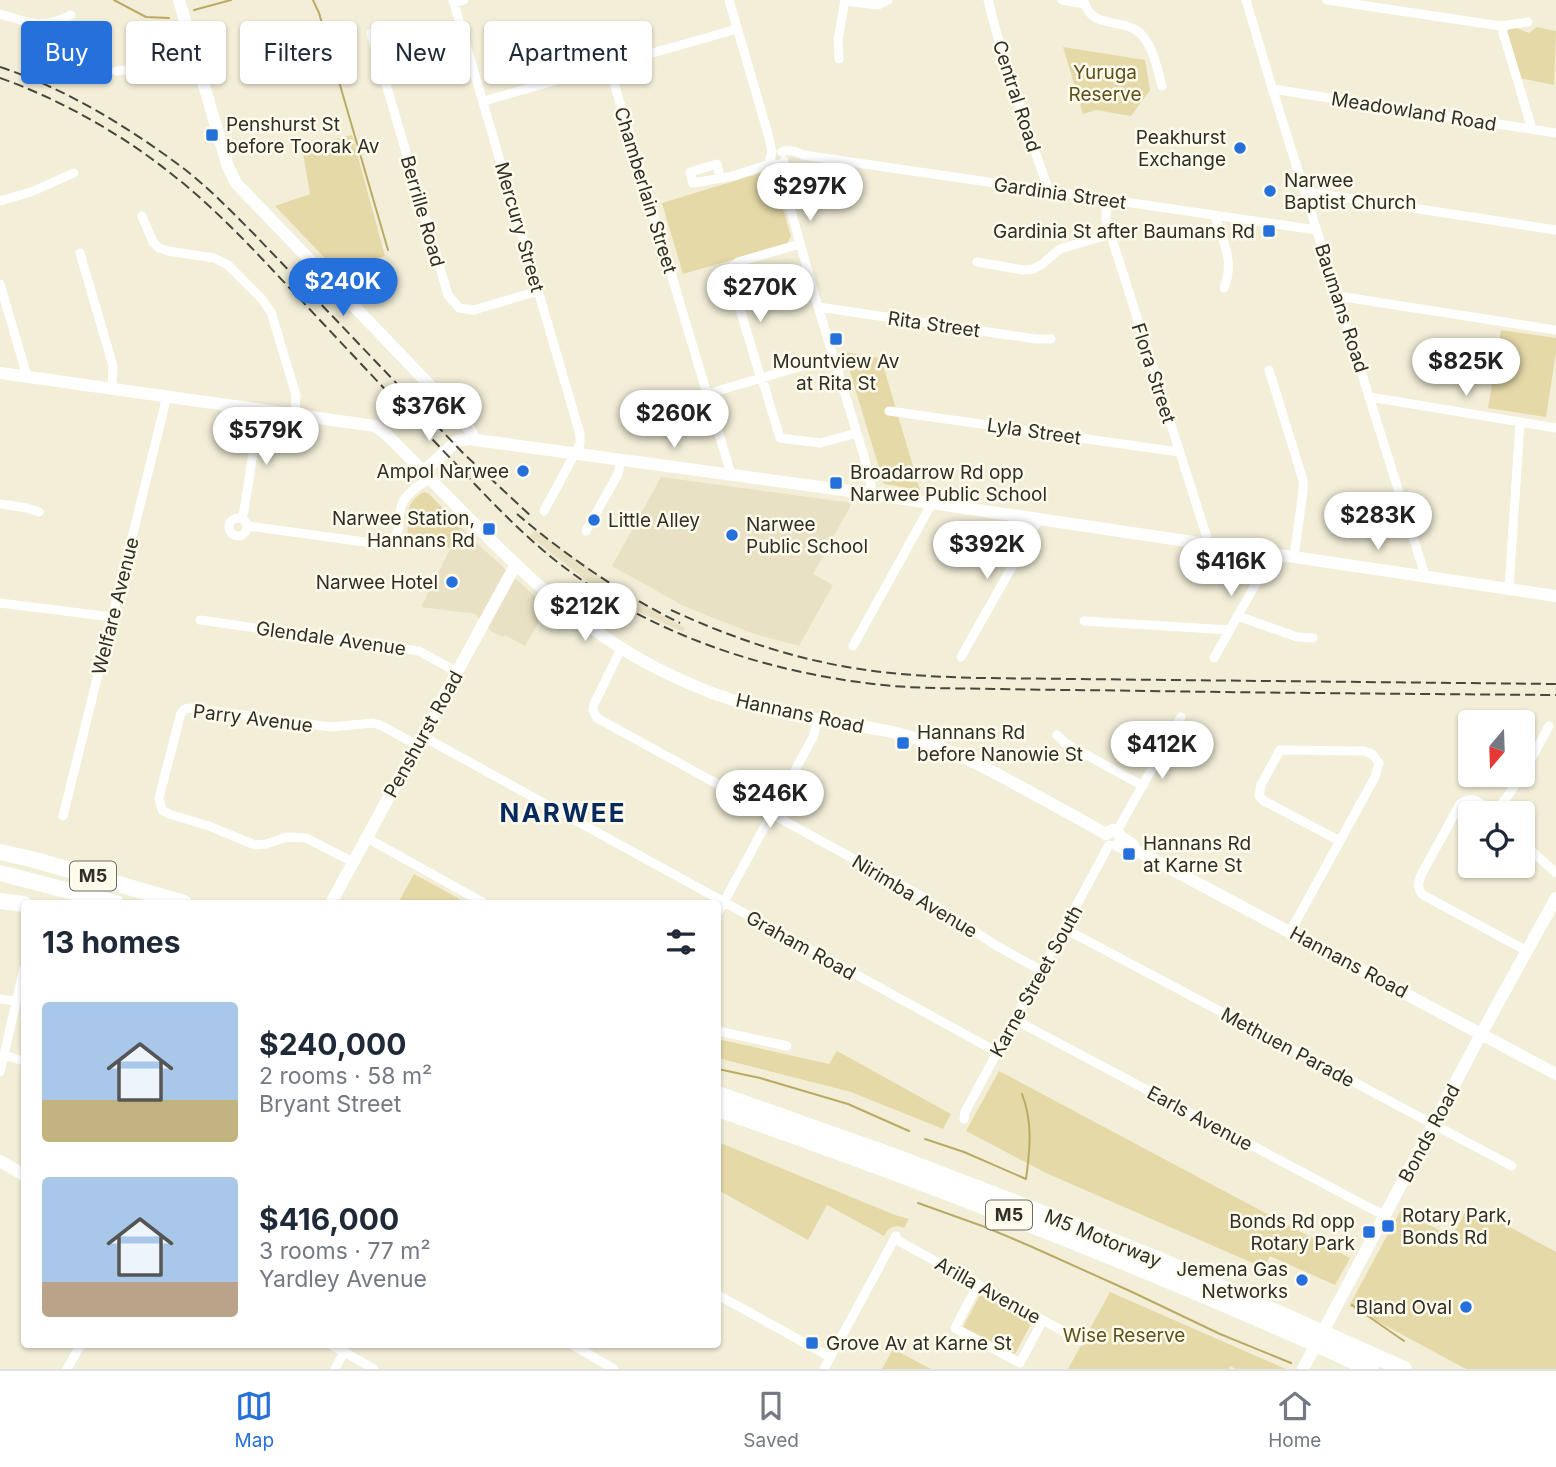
<!DOCTYPE html>
<html lang="en">
<head>
<meta charset="utf-8">
<style>
  body { margin:0; font-family:Inter,sans-serif; background:#f6f6f7; color:#1f2937; height:100vh; display:flex; flex-direction:column; font-size:26px; white-space:nowrap }
  * { box-sizing:border-box; margin:0 }
  p { font-size:23px; color:#747a83 }
  .icon { flex:none; width:38px; height:38px; fill:none; stroke:currentColor; stroke-width:2; stroke-linecap:round; stroke-linejoin:round }
  .map { position:relative; flex:1; overflow:hidden }
  .details { position:absolute; left:21px; top:900px; width:700px; height:448px; display:flex; flex-direction:column; background:#fff; border-radius:7px; box-shadow:0 2px 5px #0004 }
  .details>* { flex:none }
  .guide { position:absolute; left:21px; top:21px; width:700px; height:63px; display:flex; gap:14px }
  .needle { width:46px; rotate:199deg }
  .fabs { position:absolute; left:1458px; top:710px; display:grid; gap:14px }
  .fabs a { display:grid; place-items:center; width:77px; height:77px; border-radius:7px; background:#fff; box-shadow:0 2px 5px #0004; font-size:35px }
  .price { position:absolute; translate:-50% -60px; padding:0 16px; border-radius:24px; background:#fff; color:#222; font-size:23px; line-height:46px; filter:drop-shadow(0 2px 4px #0008) }
  .price::after { content:''; position:absolute; left:50%; top:42px; width:21px; height:16px; margin-left:-10px; background:inherit; clip-path:polygon(0 0,100% 0,50% 100%) }
  .price.active { background:#2570db; color:#fff }
  ul { padding:0; list-style:none }
  li { display:flex; align-items:center; gap:21px; height:175px; padding:0 21px }
  li span { display:grid; place-items:center; flex:none; width:196px; height:140px; border-radius:7px; color:#555 }
  li>.icon { margin-inline-start:auto }
  span .icon { width:84px; height:84px; fill:#fffc; stroke-width:1 }
  li b { font-size:30px }
  h2 { display:flex; justify-content:space-between; align-items:center; height:84px; padding:0 21px; font-size:30px }
  .tag { padding:0 24px; border-radius:7px; background:#fff; box-shadow:0 2px 5px #0004; font-size:24px; line-height:63px }
  .tag.active { background:#2570db; color:#fff }
  .menu { display:flex; justify-content:space-around; align-items:center; height:98px; border-top:2px solid #e0e1e3; background:#fff; font-size:19px; color:#747a83 }
  .menu a { display:grid; justify-items:center; gap:4px }
  .menu .active { color:#2570db }
  .map>svg:first-child { display:block }
  .built { fill:#e8e1c4 }
  .green { fill:#e5d9a8 }
  .lines { fill:none; stroke-linecap:round; stroke-linejoin:round }
  .stream { stroke:#bbaa64; stroke-width:2 }
  .street { stroke:#fff; stroke-width:9 }
  .secondary { stroke:#fff; stroke-width:12 }
  .highway { stroke:#fff; stroke-width:16 }
  .rail { stroke:#49463d; stroke-width:2; stroke-dasharray:10 5; stroke-linecap:butt }
  .poi-dot { fill:#2570db; stroke:#fefbed; stroke-width:2.5 }
  .labels { text-anchor:middle; stroke-width:5; stroke-linejoin:round; paint-order:stroke }
  .shield { fill:#fefbed; stroke:#6e6c62; stroke-width:2 }
  .shield-label { font-size:18px; font-weight:bold; fill:#302e26 }
  .park-label { font-size:19px; fill:#5d501b; stroke:#fefbed }
  .street-label { font-size:19px; fill:#302e26; stroke:#fefbed }
  .poi-label { font-size:19px; fill:#302e26; stroke:#fefbed; text-anchor:start }
  .district-label { font-size:26px; font-weight:bold; letter-spacing:2px; fill:#062a5d; stroke:#fefbed }
</style>
</head>
<body>
<div class="map">
<svg width="1556" height="1369" viewBox="0 0 1556 1369">
  <rect width="100%" height="100%" fill="#f3eed8"/>
  <path class="built" d="M661,477L852,503L813,574L833,585L799,646L758,635L718,620L682,605L612,566Z
    M461,527L473,540L547,607L525,646L505,635L503,637L491,631L475,614L421,607Z
    M535,530L559,548L618,589L649,608L685,628L683,632L628,607L582,577L530,536Z"/>
  <path class="green" d="M1514,27L1529,33L1537,27L1556,31L1554,85L1519,78L1506,34L1509,29Z
    M1063,47L1145,60L1150,90L1131,116L1096,110L1083,114Z
    M352,135L385,256L355,265L367,290L386,286L388,297L366,301L275,206L310,194L302,147Z
    M771,170L791,236L787,244L683,274L662,203Z
    M1501,330L1556,338V352L1546,417L1488,408Z
    M844,352L881,358L920,490L884,484Z
    M424,492L429,494L461,527L450,548L408,538C407,519 404,502 424,492Z
    M414,874L467,903H398Z
    M718,1039L829,1064L837,1051L951,1114L943,1129L851,1092L718,1058Z
    M999,1071L1350,1258L1335,1285L1270,1256L1264,1268L1046,1173L966,1131Z
    M718,1142L895,1215L909,1219L904,1228C894,1224 889,1227 884,1236L827,1205L808,1240L718,1190Z
    M1469,1205L1556,1252V1369H1466L1349,1306L1401,1210L1452,1237Z
    M1110,1292L1286,1369H1236L1230,1366L1229,1369H1068Z
    M980,1295L1032,1322L1015,1354L963,1327Z
    M893,1349L931,1369H882Z"/>
  <g class="lines">
    <path class="stream" d="M114,0L146,17L169,18
      M313,0L319,13L388,250
      M194,10L231,0
      M718,1069L760,1078L848,1104L909,1131
      M925,1139L964,1152L1026,1179C1030,1150 1033,1122 1022,1094
      M918,1203L985,1227L1030,1246L1130,1291L1220,1334L1291,1363
      M1352,1305L1404,1341"/>
    <path class="street" d="M453,0L580,434V444L544,511
      M729,0L768,134L772,152L770,159C773,166 780,166 784,161
      M988,0L1002,54L1049,192
      M1062,0L1085,4C1094,30 1123,17 1141,34C1154,48 1157,69 1162,86
      M1246,0L1273,91L1425,575
      M1327,0L1501,26L1528,22
      M845,1L878,5L888,0
      M454,3L464,0
      M0,14C30,23 42,30 71,15
      M1501,26L1532,129
      M371,33L448,295L459,308L474,310L538,291
      M839,59L838,40L845,0
      M609,66L731,474
      M116,71L137,69L194,52
      M1272,89L1556,133
      M484,101L737,29
      M782,152C789,148 796,152 803,155L1317,230
      M782,163L787,187L786,193L818,307L864,456L871,485L870,494
      M775,164L779,187L786,193
      M720,177L717,164L690,172L693,183L733,176L773,163
      M1306,196L1315,193L1556,230
      M1107,200L1106,220L1209,544
      M0,201L31,192L74,173
      M142,216L153,242L159,248L168,251L214,258L228,265L261,298L271,312L296,395L295,414
      M1215,216C1223,242 1235,261 1224,288
      M800,244L738,262L730,268V276L761,379L764,385L780,438L820,443L857,433
      M80,253L113,366L112,388
      M977,262L1023,270L1033,269L1041,265L1060,249L1111,234
      M0,284L27,376
      M1338,296L1556,330
      M818,307L1036,339H1051
      M1269,370L1303,480V492L1294,556
      M707,394L833,357
      M1370,397L1556,428
      M889,411L1179,452
      M0,504L27,508L39,512
      M229 527a9 9 0 1 1 18 0a9 9 0 1 1-18 0Z
      M242,518L244,511L260,409
      M248,526L379,544C409,538 393,518 404,500C409,491 420,485 429,479
      M586,531L618,474L621,459
      M1509,588L1520,423
      M0,603L112,617
      M1238,616L1297,637L1313,638
      M200,620L419,651L457,672
      M1084,621L1230,630
      M853,646L932,503
      M621,649L594,704L593,710L597,718L914,892L997,946L1042,971
      M961,657L1039,519
      M1214,658L1273,553
      M1057,735L1065,743L1143,786
      M422,736L997,1052
      M63,816L167,396
      M1117,831L1181,717
      M367,838L484,903
      M1522,842L1556,873
      M353,862L306,838L287,837L266,844L255,845L209,826L169,814L162,810L159,798L181,713L185,709L191,708L331,727L373,723L380,725L417,745
      M718,913L813,737L818,719
      M1065,929L1512,1166
      M1290,932L1375,777L1379,763L1372,754L1364,751L1280,750L1261,785L1259,796L1264,801L1340,841
      M1527,951L1423,895C1417,889 1418,883 1421,875L1460,804C1474,794 1482,804 1493,814C1517,787 1532,758 1549,726
      M0,999L16,1001
      M1015,1020L1385,1216
      M718,1031L787,1046
      M4,1055L24,1061
      M0,1072L24,968
      M964,1119L965,1112L1109,845
      M895,1239L1081,1341
      M978,1284L955,1328L1020,1363L1043,1320
      M718,1295L830,1357
      M330,1344L374,1369
      M571,1344L614,1369
      M67,1369L81,1344
      M335,1369L344,1352
      M824,1369L896,1236"/>
    <path class="secondary" d="M179,0L228,167L236,183L465,422L471,432L473,439
      M0,373L375,426L386,434C472,519 552,616 662,671C702,691 744,706 787,714C823,721 861,725 897,733C946,745 988,769 1032,793C1057,807 1082,820 1106,834
      M423,472L457,441L469,439L857,492L1556,596
      M1106,834L1112,830L1117,831L1121,837L1133,845
      M1117,845L1141,853L1556,1074
      M331,903L516,564
      M0,1161L24,1175
      M1303,1369L1486,1025L1556,898"/>
    <path class="highway" d="M0,852L35,860L184,903
      M0,873L116,903
      M0,901L24,904
      M718,1094L891,1155L1060,1220L1162,1261L1404,1369
      M718,1109C939,1186 1157,1271 1371,1369"/>
    <path class="rail" d="M0,67C64,88 125,125 179,165C206,185 230,210 254,234L463,453L532,517
      M0,78C60,99 125,136 174,176C200,196 223,219 246,242C309,308 371,375 434,441C480,489 524,540 579,578C666,640 777,674 883,685C920,689 957,688 994,689C1046,690 1097,690 1149,691C1285,693 1420,694 1556,695
      M517,514C564,554 624,596 680,623
      M671,610C738,641 809,664 882,672C915,676 947,677 979,678L1556,684"/>
  </g>
  <g class="poi-dot">
    <rect x="205" y="128" width="14" height="14" rx="3.5"/>
    <circle cx="1240" cy="148" r="7"/>
    <circle cx="1270" cy="191" r="7"/>
    <rect x="1262" y="224" width="14" height="14" rx="3.5"/>
    <rect x="829" y="332" width="14" height="14" rx="3.5"/>
    <circle cx="523" cy="471" r="7"/>
    <rect x="829" y="476" width="14" height="14" rx="3.5"/>
    <circle cx="594" cy="520" r="7"/>
    <rect x="482" y="522" width="14" height="14" rx="3.5"/>
    <circle cx="732" cy="535" r="7"/>
    <circle cx="452" cy="582" r="7"/>
    <rect x="896" y="736" width="14" height="14" rx="3.5"/>
    <rect x="1122" y="847" width="14" height="14" rx="3.5"/>
    <rect x="1381" y="1219" width="14" height="14" rx="3.5"/>
    <rect x="1362" y="1225" width="14" height="14" rx="3.5"/>
    <circle cx="1302" cy="1280" r="7"/>
    <circle cx="1466" cy="1307" r="7"/>
    <rect x="805" y="1336" width="14" height="14" rx="3.5"/>
  </g>
  <g class="labels">
    <g class="shield">
      <rect x="70" y="861.5" width="46" height="29" rx="5"/>
      <rect x="986" y="1200.5" width="46" height="29" rx="5"/>
    </g>
    <g class="shield-label">
      <text x="93" y="882">M5</text>
      <text x="1009" y="1221">M5</text>
    </g>
    <g class="park-label">
      <text x="1105" y="79">Yuruga<tspan x="1105" dy="22">Reserve</tspan></text>
      <text x="1124" y="1342">Wise Reserve</text>
    </g>
    <g class="street-label">
      <text transform="translate(1017 96) rotate(72)" y="7">Central Road</text>
      <text transform="translate(1414 111) rotate(9)" y="7">Meadowland Road</text>
      <text transform="translate(646 190) rotate(73)" y="7">Chamberlain Street</text>
      <text transform="translate(1060 193) rotate(8)" y="7">Gardinia Street</text>
      <text transform="translate(423 211) rotate(74)" y="7">Berrille Road</text>
      <text transform="translate(520 227) rotate(74)" y="7">Mercury Street</text>
      <text transform="translate(1342 308) rotate(72)" y="7">Baumans Road</text>
      <text transform="translate(934 324) rotate(8)" y="7">Rita Street</text>
      <text transform="translate(1154 373) rotate(72)" y="7">Flora Street</text>
      <text transform="translate(1034 431) rotate(8)" y="7">Lyla Street</text>
      <text transform="translate(115 606) rotate(-76)" y="7">Welfare Avenue</text>
      <text transform="translate(331 638) rotate(8)" y="7">Glendale Avenue</text>
      <text transform="translate(800 713) rotate(12)" y="7">Hannans Road</text>
      <text transform="translate(253 718) rotate(7)" y="7">Parry Avenue</text>
      <text transform="translate(423 734) rotate(-61)" y="7">Penshurst Road</text>
      <text transform="translate(915 896) rotate(31)" y="7">Nirimba Avenue</text>
      <text transform="translate(801 945) rotate(29)" y="7">Graham Road</text>
      <text transform="translate(1349 962) rotate(28)" y="7">Hannans Road</text>
      <text transform="translate(1036 981) rotate(-61)" y="7">Karne Street South</text>
      <text transform="translate(1288 1047) rotate(28)" y="7">Methuen Parade</text>
      <text transform="translate(1200 1118) rotate(28)" y="7">Earls Avenue</text>
      <text transform="translate(1429 1133) rotate(-62)" y="7">Bonds Road</text>
      <text transform="translate(1103 1238) rotate(22)" y="7">M5 Motorway</text>
      <text transform="translate(988 1290) rotate(29)" y="7">Arilla Avenue</text>
    </g>
    <g class="poi-label">
      <text x="226" y="131">Penshurst St<tspan x="226" dy="22">before Toorak Av</tspan></text>
      <text x="1226" y="144" text-anchor="end">Peakhurst<tspan x="1226" dy="22">Exchange</tspan></text>
      <text x="1284" y="187">Narwee<tspan x="1284" dy="22">Baptist Church</tspan></text>
      <text x="1255" y="238" text-anchor="end">Gardinia St after Baumans Rd</text>
      <text x="836" y="368" text-anchor="middle">Mountview Av<tspan x="836" dy="22">at Rita St</tspan></text>
      <text x="509" y="478" text-anchor="end">Ampol Narwee</text>
      <text x="850" y="479">Broadarrow Rd opp<tspan x="850" dy="22">Narwee Public School</tspan></text>
      <text x="475" y="525" text-anchor="end">Narwee Station,<tspan x="475" dy="22">Hannans Rd</tspan></text>
      <text x="608" y="527">Little Alley</text>
      <text x="746" y="531">Narwee<tspan x="746" dy="22">Public School</tspan></text>
      <text x="438" y="589" text-anchor="end">Narwee Hotel</text>
      <text x="917" y="739">Hannans Rd<tspan x="917" dy="22">before Nanowie St</tspan></text>
      <text x="1143" y="850">Hannans Rd<tspan x="1143" dy="22">at Karne St</tspan></text>
      <text x="1402" y="1222">Rotary Park,<tspan x="1402" dy="22">Bonds Rd</tspan></text>
      <text x="1355" y="1228" text-anchor="end">Bonds Rd opp<tspan x="1355" dy="22">Rotary Park</tspan></text>
      <text x="1288" y="1276" text-anchor="end">Jemena Gas<tspan x="1288" dy="22">Networks</tspan></text>
      <text x="1452" y="1314" text-anchor="end">Bland Oval</text>
      <text x="826" y="1350">Grove Av at Karne St</text>
    </g>
    <g class="district-label">
      <text x="563" y="822">NARWEE</text>
    </g>
  </g>
</svg>
<div class="fabs">
<a><svg class="needle" viewBox="-14 -14 28 28"><path d="M0-13l5 13h-10z" fill="#e53935"/><path d="M0 13l5-13h-10z" fill="#747a83"/></svg></a>
<a><svg class="icon" aria-label="locate" viewBox="0 0 24 24"><circle cx="12" cy="12" r="6"/><path d="M12 2v4M12 18v4M2 12h4M18 12h4"/></svg></a>
</div>
<b class="price" style="left:810px;top:223px">$297K</b>
<b class="price active" style="left:343px;top:318px">$240K</b>
<b class="price" style="left:760px;top:324px">$270K</b>
<b class="price" style="left:1466px;top:398px">$825K</b>
<b class="price" style="left:429px;top:443px">$376K</b>
<b class="price" style="left:674px;top:450px">$260K</b>
<b class="price" style="left:266px;top:467px">$579K</b>
<b class="price" style="left:1378px;top:552px">$283K</b>
<b class="price" style="left:987px;top:581px">$392K</b>
<b class="price" style="left:1231px;top:598px">$416K</b>
<b class="price" style="left:585px;top:643px">$212K</b>
<b class="price" style="left:1162px;top:781px">$412K</b>
<b class="price" style="left:770px;top:830px">$246K</b>
<div class="guide">
<a class="tag active">Buy</a>
<a class="tag">Rent</a>
<a class="tag">Filters</a>
<a class="tag">New</a>
<a class="tag">Apartment</a>
</div>
<section class="details">
<h2>13 homes<svg class="icon" aria-label="filters" viewBox="0 0 24 24"><path d="M4 7h16M4 17h16"/><circle cx="9" cy="7" r="2"/><circle cx="15" cy="17" r="2"/></svg></h2>
<ul>
<li><span style="background:linear-gradient(#a9c7e8 70%,#c2b280 0)"><svg class="icon" aria-label="home" viewBox="0 0 24 24"><path d="M3 11l9-7 9 7M6 9v11h12V9"/></svg></span><div><b>$240,000</b><p>2 rooms · 58 m²</p><p>Bryant Street</p></div></li>
<li><span style="background:linear-gradient(#a9c7e8 75%,#b9a48a 0)"><svg class="icon" aria-label="home" viewBox="0 0 24 24"><path d="M3 11l9-7 9 7M6 9v11h12V9"/></svg></span><div><b>$416,000</b><p>3 rooms · 77 m²</p><p>Yardley Avenue</p></div></li>
</ul>
</section>
</div>
<nav class="menu">
<a class="active"><svg class="icon" aria-label="map" viewBox="0 0 24 24"><path d="M3 6l6-2 6 2 6-2v14l-6 2-6-2-6 2zM9 4v14M15 6v14"/></svg>Map</a>
<a><svg class="icon" aria-label="saved" viewBox="0 0 24 24"><path d="M7 4h10v16l-5-4-5 4z"/></svg>Saved</a>
<a><svg class="icon" aria-label="home" viewBox="0 0 24 24"><path d="M3 11l9-7 9 7M6 9v11h12V9"/></svg>Home</a>
</nav>
</body>
</html>
